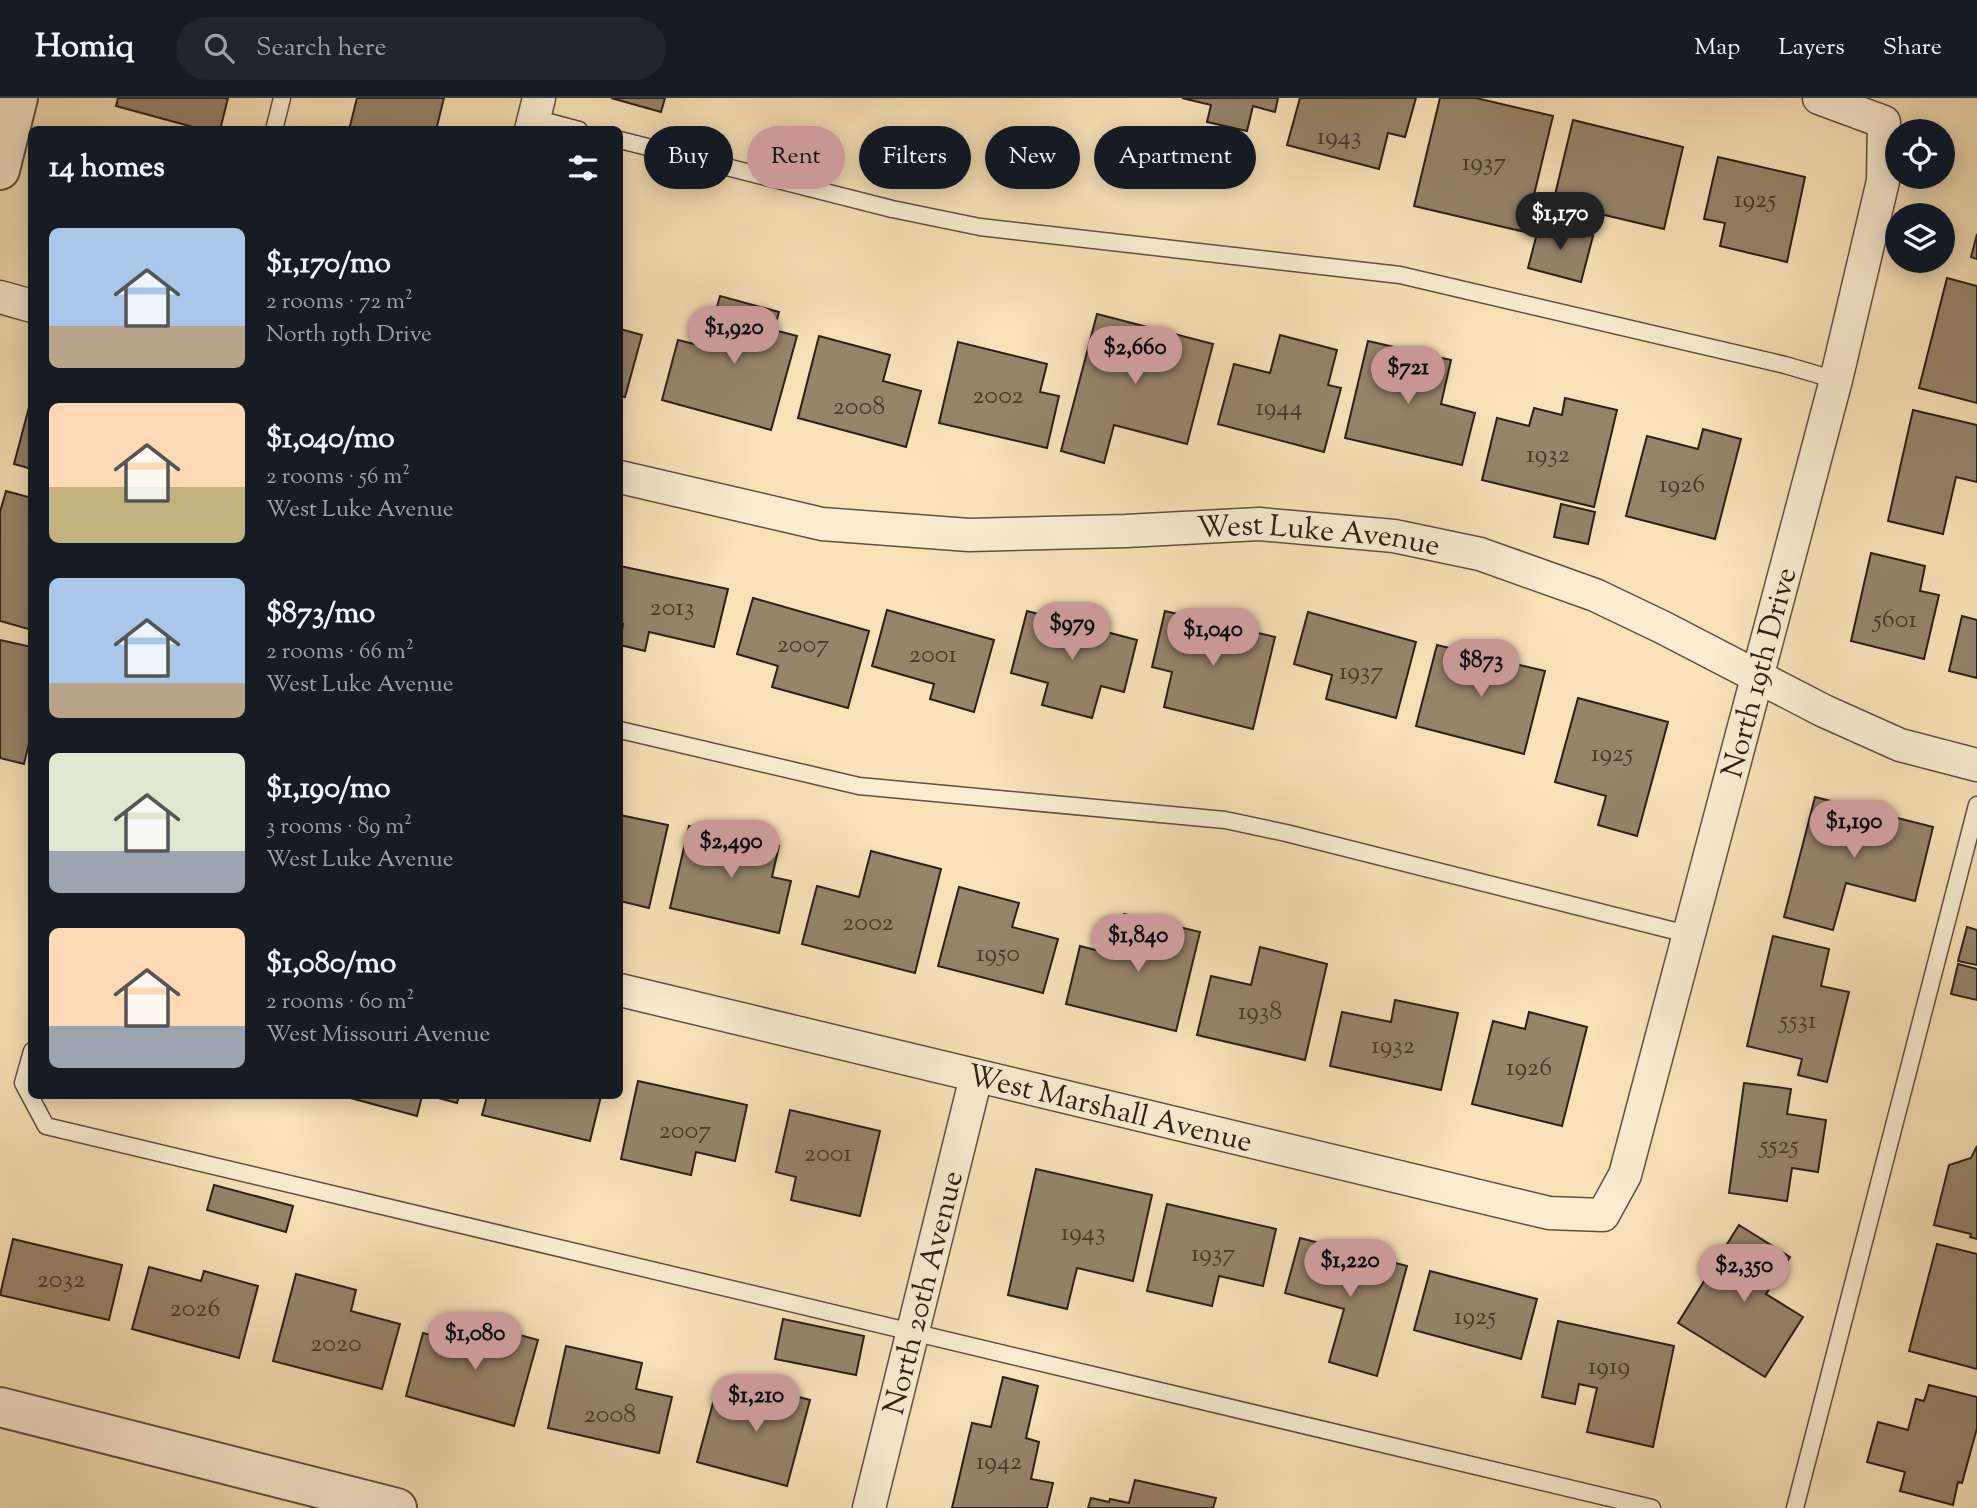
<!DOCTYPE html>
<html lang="en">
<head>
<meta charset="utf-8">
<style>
  body { margin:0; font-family:"Sorts Mill Goudy",serif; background:#20242c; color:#f1f3f6; height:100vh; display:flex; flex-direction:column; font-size:26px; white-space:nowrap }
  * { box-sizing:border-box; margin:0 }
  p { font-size:23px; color:#9ea1a6 }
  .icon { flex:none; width:38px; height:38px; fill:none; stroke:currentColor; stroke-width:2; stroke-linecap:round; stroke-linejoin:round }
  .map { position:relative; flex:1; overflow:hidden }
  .sheet { position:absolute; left:28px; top:28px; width:595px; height:973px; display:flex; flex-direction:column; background:#171b24; border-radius:10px; box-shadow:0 4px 18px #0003 }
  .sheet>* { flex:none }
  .hud { position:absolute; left:644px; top:28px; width:665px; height:63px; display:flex; gap:14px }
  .controls { position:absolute; left:1885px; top:21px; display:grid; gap:14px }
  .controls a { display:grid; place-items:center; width:70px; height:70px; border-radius:50%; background:#171b24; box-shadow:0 4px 18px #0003; font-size:35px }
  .price { position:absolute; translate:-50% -60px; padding:0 16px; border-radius:24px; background:#c59692; color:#111; font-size:23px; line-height:46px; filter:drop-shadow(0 2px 4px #0008) }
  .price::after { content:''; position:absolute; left:50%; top:42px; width:21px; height:16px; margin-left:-10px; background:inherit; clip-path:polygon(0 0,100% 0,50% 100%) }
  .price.active { background:#222; color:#fff }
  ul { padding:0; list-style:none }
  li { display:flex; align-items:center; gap:21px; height:175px; padding:0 21px }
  li span { display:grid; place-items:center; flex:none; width:196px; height:140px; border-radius:10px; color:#555 }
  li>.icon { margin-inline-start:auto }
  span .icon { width:84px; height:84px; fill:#fffc; stroke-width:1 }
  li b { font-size:30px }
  h2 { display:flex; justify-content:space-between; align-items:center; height:84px; padding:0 21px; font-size:30px }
  .chip { padding:0 24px; border-radius:32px; background:#171b24; box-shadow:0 4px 18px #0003; font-size:24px; line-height:63px }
  .chip.active { background:#c59692; color:#111 }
  header { display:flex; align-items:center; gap:42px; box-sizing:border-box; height:98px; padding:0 35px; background:#171b24; border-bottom:2px solid #363941 }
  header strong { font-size:33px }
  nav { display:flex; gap:38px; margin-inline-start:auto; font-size:24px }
  .search { width:490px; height:63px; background:#20242c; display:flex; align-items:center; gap:18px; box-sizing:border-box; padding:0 24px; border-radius:38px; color:#9ea1a6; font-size:26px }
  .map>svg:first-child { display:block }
  .building { fill:#97846b; stroke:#2c1f17; stroke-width:2 }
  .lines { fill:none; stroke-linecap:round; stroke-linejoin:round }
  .service-casing { stroke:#5f503f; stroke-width:19 }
  .minor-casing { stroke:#5f503f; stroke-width:35 }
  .tertiary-casing { stroke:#5f503f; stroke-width:42 }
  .service { stroke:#fbecd1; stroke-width:16 }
  .minor { stroke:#fbecd1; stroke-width:32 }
  .tertiary { stroke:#fbecd1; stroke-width:38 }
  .labels { text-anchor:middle; stroke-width:7; stroke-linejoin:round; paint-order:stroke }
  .number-label { font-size:26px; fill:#47382c }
  .street-label { font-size:30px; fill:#2c1f17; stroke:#fbecd1 }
</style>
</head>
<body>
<header>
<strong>Homiq</strong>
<div class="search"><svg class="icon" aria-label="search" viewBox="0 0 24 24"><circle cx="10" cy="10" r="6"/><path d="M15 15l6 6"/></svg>Search here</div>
<nav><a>Map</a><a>Layers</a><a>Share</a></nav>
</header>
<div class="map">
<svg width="1977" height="1410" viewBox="0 0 1977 1410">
  <rect width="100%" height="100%" fill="#f9e2b8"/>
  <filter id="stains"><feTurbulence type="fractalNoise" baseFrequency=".00286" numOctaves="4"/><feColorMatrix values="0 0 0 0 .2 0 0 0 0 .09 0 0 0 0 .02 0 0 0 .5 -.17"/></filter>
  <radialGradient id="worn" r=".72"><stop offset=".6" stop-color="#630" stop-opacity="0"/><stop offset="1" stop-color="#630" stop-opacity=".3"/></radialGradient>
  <path class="building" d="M118,0H228L220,32H204L116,8Z
    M357,0H444L436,32H349Z
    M611,0H665L661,14Z
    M1182,0H1278L1275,14L1253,8L1247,33L1207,24L1211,7Z
    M1300,0H1416L1405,39L1388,35L1379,71L1287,47Z
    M1440,0H1476L1553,18L1525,134L1414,108Z
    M1573,22L1683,49L1664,131L1553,105Z
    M1718,59L1805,79L1787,164L1720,148L1725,125L1704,121Z
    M1540,124L1593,138L1581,184L1528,170Z
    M1977,136V161L1971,159Z
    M1947,180L1977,188V305L1919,290Z
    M720,198L779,214L774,232L797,238L771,332L662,302L678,242L706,249Z
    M1097,216L1213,246L1187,346L1114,327L1104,365L1061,353Z
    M620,231L642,237L625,299L620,298Z
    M1280,237L1337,252L1328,287L1341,290L1324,354L1218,326L1234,266L1270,275Z
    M819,238L890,257L883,283L921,293L906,349L798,320Z
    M1368,243L1451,262L1441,306L1475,315L1462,367L1345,340Z
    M958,244L1047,266L1040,294L1059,298L1047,350L939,325Z
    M32,298V371L14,366Z
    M1565,300L1617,312L1594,409L1482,382L1497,320L1529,328L1534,310L1562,317Z
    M1913,312L1977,327V384L1956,379L1943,436L1888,423Z
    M1703,331L1741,341L1715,441L1626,418L1647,338L1698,351Z
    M6,393L32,400V532L0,523V414Z
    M1561,406L1595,414L1588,446L1554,439Z
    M1871,455L1925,468L1920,493L1939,497L1924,561L1851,543Z
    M620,468L728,491L714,549L649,534L645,553L620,547L623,526L620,525Z
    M753,500L869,533L848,610L772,589L778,568L737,556Z
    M887,512L994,542L974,614L930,601L934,586L872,568Z
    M1027,513L1137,542L1124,594L1101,588L1092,620L1042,607L1048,585L1011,575Z
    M1165,513L1275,539L1253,631L1164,609L1172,574L1152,569Z
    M1308,514L1416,544L1396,620L1326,601L1332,577L1294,566Z
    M1962,518L1977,522V580L1949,573Z
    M0,542L32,549V633L24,666L0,660Z
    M1437,547L1545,573L1524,656L1416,628Z
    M1578,600L1668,624L1637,738L1598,727L1606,698L1555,684Z
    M1815,699L1933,729L1915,803L1846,785L1833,832L1784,819Z
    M620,717L668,727L649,810L620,803Z
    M689,728L779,748L772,779L791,783L779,835L670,810Z
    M871,753L941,771L915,875L802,846L817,788L859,799Z
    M959,789L1019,805L1012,829L1058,841L1043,895L938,868Z
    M1124,816L1200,834L1176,933L1066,906L1080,848L1115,857Z
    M1967,829L1977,832V867L1958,863Z
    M1773,838L1829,851L1821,888L1849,894L1827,984L1798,977L1802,961L1747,948Z
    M1260,849L1327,866L1305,962L1197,937L1211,878L1251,887Z
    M1958,866L1977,871V902L1951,896Z
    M1395,902L1458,915L1441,992L1330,968L1342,914L1391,924Z
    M1529,914L1587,929L1562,1028L1472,1006L1493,923L1525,931Z
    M638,983L747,1007L735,1063L696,1054L691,1077L621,1061Z
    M1744,985L1791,991L1787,1016L1826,1022L1818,1074L1792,1070L1787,1103L1729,1095Z
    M343,998H422L417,1018Z
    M431,998H459L457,1005Z
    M487,998H601L590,1043L482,1017Z
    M790,1012L880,1033L860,1118L791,1102L796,1079L776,1074Z
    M1977,1048V1141L1970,1139L1971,1136L1934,1127L1949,1067L1971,1060Z
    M1036,1071L1152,1097L1133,1183L1077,1170L1067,1211L1008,1197Z
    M214,1087L293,1108L286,1134L207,1112Z
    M1167,1106L1276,1131L1263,1188L1219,1178L1212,1208L1147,1193Z
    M1739,1127L1790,1159L1766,1196L1803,1219L1765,1279L1678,1225Z
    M1300,1140L1407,1168L1377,1278L1329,1264L1344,1211L1285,1195Z
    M13,1141L122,1167L109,1222L0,1197Z
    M1937,1146L1977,1156V1271L1909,1253Z
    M149,1169L201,1183L204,1173L258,1188L239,1260L132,1231Z
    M1430,1173L1537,1201L1521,1261L1414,1232Z
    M296,1176L356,1192L351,1213L400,1226L382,1291L273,1263Z
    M783,1221L864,1238L856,1277L775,1261Z
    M466,1222L538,1242L514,1328L406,1298L423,1235L460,1245Z
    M1558,1223L1674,1248L1653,1349L1587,1334L1597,1290L1579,1286L1575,1306L1542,1299Z
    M566,1248L642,1265L636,1291L672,1299L659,1355L548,1330Z
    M1003,1279L1038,1288L1026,1340L1039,1344L1031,1381L1053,1385L1047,1410H952L972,1325L991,1329Z
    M744,1284L810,1302L787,1388L697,1364L713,1305L737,1311Z
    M1929,1287L1977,1299V1330L1962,1385L1958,1384L1953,1407L1900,1393L1905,1374L1867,1364L1878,1324L1908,1332L1916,1301L1924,1303Z
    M1135,1382L1216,1400L1213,1410H1088L1091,1400L1109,1404L1110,1401L1129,1405Z"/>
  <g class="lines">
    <defs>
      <path id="service" d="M534,20L579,32
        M274,32L282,0
        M620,42L892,111L980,129L1400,177L1785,267L1836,282
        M620,632L859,688L1225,722L1286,735L1687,836
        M32,953L23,985L46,1028L1652,1410
        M1795,1410L1977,707"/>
      <g id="minor">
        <path d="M531,32L539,0"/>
        <path d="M0,199L32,208"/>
        <path id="s1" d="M620,379L822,426L969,437L1126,433L1259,426L1394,438L1480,456L1595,497L1662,529L1824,613L1900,647L1977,667"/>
        <path id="s2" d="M620,892L1549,1115L1603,1117L1625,1077L1836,282L1883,83L1884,24L1819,0"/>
        <path id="s3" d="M869,1410L976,979"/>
      </g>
      <path id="tertiary" d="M0,72L18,0
        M0,1309L397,1410"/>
    </defs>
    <use href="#service" class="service-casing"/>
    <use href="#minor" class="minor-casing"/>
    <use href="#tertiary" class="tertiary-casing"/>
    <use href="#service" class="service"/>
    <use href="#minor" class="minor"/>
    <use href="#tertiary" class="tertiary"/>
  </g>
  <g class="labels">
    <g class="number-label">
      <text x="1339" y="46">1943</text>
      <text x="1484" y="72">1937</text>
      <text x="1755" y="109">1925</text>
      <text x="998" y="305">2002</text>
      <text x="859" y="316">2008</text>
      <text x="1279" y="317">1944</text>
      <text x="1548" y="364">1932</text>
      <text x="1682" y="394">1926</text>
      <text x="672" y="517">2013</text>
      <text x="1895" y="529">5601</text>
      <text x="803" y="554">2007</text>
      <text x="933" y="564">2001</text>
      <text x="1361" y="581">1937</text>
      <text x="1612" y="663">1925</text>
      <text x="868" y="832">2002</text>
      <text x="998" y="863">1950</text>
      <text x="1260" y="921">1938</text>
      <text x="1798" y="930">5531</text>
      <text x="1393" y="955">1932</text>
      <text x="1529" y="977">1926</text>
      <text x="685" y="1040">2007</text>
      <text x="1779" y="1055">5525</text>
      <text x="828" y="1063">2001</text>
      <text x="1083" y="1142">1943</text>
      <text x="1213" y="1163">1937</text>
      <text x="61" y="1189">2032</text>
      <text x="195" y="1218">2026</text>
      <text x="1475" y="1226">1925</text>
      <text x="336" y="1253">2020</text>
      <text x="1609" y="1276">1919</text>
      <text x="610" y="1324">2008</text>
      <text x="999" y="1371">1942</text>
    </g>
    <g class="street-label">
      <text dy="10" stroke="none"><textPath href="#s1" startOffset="705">West Luke Avenue</textPath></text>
      <text dy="10" stroke="none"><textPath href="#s2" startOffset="1575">North 19th Drive</textPath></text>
      <text dy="10" stroke="none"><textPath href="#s2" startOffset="504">West Marshall Avenue</textPath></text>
      <text dy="10" stroke="none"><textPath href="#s3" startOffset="222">North 20th Avenue</textPath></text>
    </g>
  </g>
  <rect width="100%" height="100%" filter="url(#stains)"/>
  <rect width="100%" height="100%" fill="url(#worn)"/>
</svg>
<div class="controls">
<a><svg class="icon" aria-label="locate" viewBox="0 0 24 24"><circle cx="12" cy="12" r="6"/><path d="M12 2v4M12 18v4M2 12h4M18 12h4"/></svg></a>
<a><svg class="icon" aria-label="layers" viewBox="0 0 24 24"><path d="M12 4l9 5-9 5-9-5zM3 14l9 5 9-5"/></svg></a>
</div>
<b class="price active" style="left:1560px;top:154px">$1,170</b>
<b class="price" style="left:734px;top:268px">$1,920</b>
<b class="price" style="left:1135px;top:288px">$2,660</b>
<b class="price" style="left:1408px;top:308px">$721</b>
<b class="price" style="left:1072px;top:564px">$979</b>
<b class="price" style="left:1213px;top:570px">$1,040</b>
<b class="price" style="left:1481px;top:601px">$873</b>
<b class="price" style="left:1854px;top:762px">$1,190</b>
<b class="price" style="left:731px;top:782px">$2,490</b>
<b class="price" style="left:1138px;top:876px">$1,840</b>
<b class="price" style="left:1350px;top:1201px">$1,220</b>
<b class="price" style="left:1744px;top:1206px">$2,350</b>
<b class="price" style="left:475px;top:1274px">$1,080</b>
<b class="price" style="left:756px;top:1336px">$1,210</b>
<div class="hud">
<a class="chip">Buy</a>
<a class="chip active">Rent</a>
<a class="chip">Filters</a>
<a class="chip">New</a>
<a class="chip">Apartment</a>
</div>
<section class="sheet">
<h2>14 homes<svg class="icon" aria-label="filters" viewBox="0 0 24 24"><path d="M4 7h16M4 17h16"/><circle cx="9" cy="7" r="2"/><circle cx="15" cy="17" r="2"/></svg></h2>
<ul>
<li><span style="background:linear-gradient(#a9c7e8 70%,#b9a48a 0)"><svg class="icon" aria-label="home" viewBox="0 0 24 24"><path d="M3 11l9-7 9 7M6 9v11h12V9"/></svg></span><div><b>$1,170/mo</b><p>2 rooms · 72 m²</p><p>North 19th Drive</p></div></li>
<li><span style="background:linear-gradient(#ffd9b3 60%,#c2b280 0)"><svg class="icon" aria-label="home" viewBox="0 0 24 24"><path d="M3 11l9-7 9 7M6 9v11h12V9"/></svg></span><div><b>$1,040/mo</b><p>2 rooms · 56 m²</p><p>West Luke Avenue</p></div></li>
<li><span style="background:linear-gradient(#a9c7e8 75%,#b9a48a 0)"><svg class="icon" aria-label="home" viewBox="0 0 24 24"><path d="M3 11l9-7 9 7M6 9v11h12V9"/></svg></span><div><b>$873/mo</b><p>2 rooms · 66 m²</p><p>West Luke Avenue</p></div></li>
<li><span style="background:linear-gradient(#dfe7d0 70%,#9aa5b1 0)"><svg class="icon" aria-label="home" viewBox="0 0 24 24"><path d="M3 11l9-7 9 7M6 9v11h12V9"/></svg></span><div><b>$1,190/mo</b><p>3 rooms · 89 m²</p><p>West Luke Avenue</p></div></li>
<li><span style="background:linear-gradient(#ffd9b3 70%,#9aa5b1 0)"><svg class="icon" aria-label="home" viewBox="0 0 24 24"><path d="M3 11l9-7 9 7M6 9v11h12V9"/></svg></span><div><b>$1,080/mo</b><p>2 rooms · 60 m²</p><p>West Missouri Avenue</p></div></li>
</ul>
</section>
</div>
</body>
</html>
